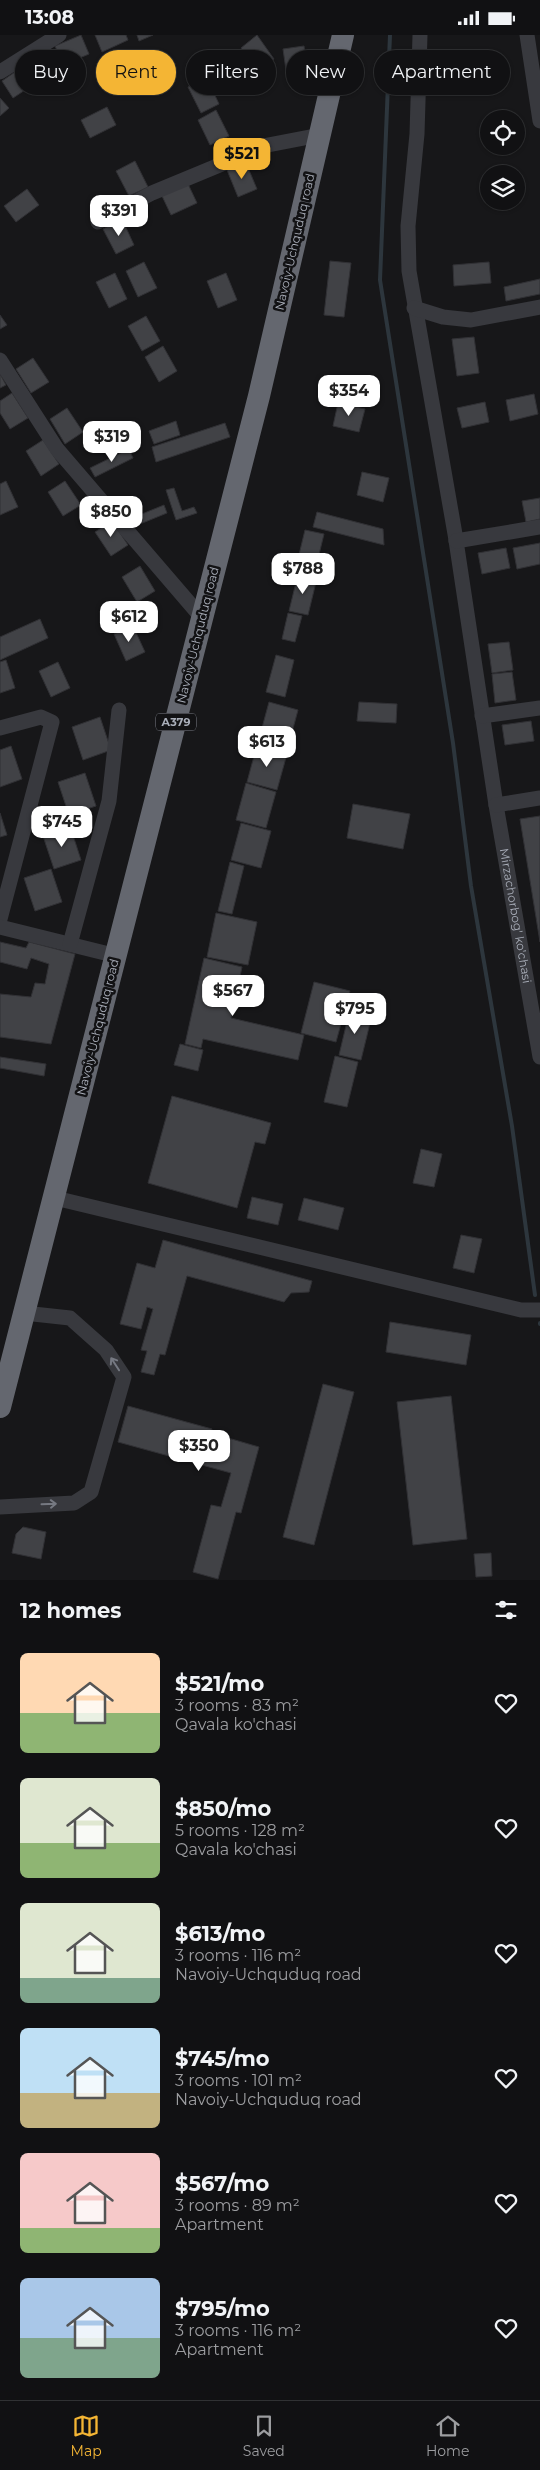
<!DOCTYPE html>
<html lang="en">
<head>
<meta charset="utf-8">
<style>
  body { margin:0; font-family:Montserrat,sans-serif; background:#1a1a1c; color:#f1f3f6; height:100vh; display:flex; flex-direction:column; font-size:19px; white-space:nowrap }
  * { box-sizing:border-box; margin:0 }
  p { font-size:16px; color:#9c9da0 }
  .icon { flex:none; width:28px; height:28px; fill:none; stroke:currentColor; stroke-width:2; stroke-linecap:round; stroke-linejoin:round }
  .map { position:relative; height:1545px; overflow:hidden }
  .side { display:flex; flex-direction:column; background:#111113; flex:1 }
  .side>* { flex:none }
  .hud { position:absolute; left:15px; top:15px; width:510px; height:45px; display:flex; gap:10px }
  .buttons { position:absolute; left:480px; top:75px; display:grid; gap:10px }
  .buttons a { display:grid; place-items:center; width:45px; height:45px; border-radius:50%; background:#111113; box-shadow:0 1px 4px #0004,0 0 0 1px #303133; font-size:25px }
  .price { position:absolute; translate:-50% -42px; padding:0 11px; border-radius:10px; background:#fff; color:#222; font-size:16px; line-height:32px; filter:drop-shadow(0 1px 2px #0008) }
  .price::after { content:''; position:absolute; left:50%; top:30px; width:15px; height:11px; margin-left:-8px; background:inherit; clip-path:polygon(0 0,100% 0,50% 100%) }
  .price.active { background:#f4b534; color:#111 }
  ul { padding:0; list-style:none }
  li { display:flex; align-items:center; gap:15px; height:125px; padding:0 20px }
  li span { display:grid; place-items:center; flex:none; width:140px; height:100px; border-radius:8px; color:#555 }
  li>.icon { margin-inline-start:auto }
  span .icon { width:60px; height:60px; fill:#fffc; stroke-width:1 }
  li b { font-size:21px }
  h2 { display:flex; justify-content:space-between; align-items:center; height:60px; padding:0 20px; font-size:21px }
  .pill { padding:0 18px; border-radius:22px; background:#111113; box-shadow:0 1px 4px #0004,0 0 0 1px #303133; font-size:18px; line-height:45px }
  .pill.active { background:#f4b534; color:#111 }
  .status { display:flex; justify-content:space-between; align-items:center; height:35px; padding:0 25px; background:#111113; direction:ltr }
  .status svg { height:14px; fill:currentColor }
  .menu { display:flex; justify-content:space-around; align-items:center; height:70px; border-top:1px solid #303133; background:#111113; font-size:14px; color:#9c9da0 }
  .menu a { display:grid; justify-items:center; gap:2px }
  .menu .active { color:#f4b534 }
  .map>svg:first-child { display:block }
  .lines { fill:none; stroke-linecap:round; stroke-linejoin:round }
  .stream { stroke:#2d363d; stroke-width:4 }
  .building { fill:#414246; stroke:#313135 }
  .minor { stroke:#38393e; stroke-width:15 }
  .highway { stroke:#64676f; stroke-width:22 }
  .oneway { stroke:#767982 }
  .labels { text-anchor:middle; stroke-width:5; stroke-linejoin:round; paint-order:stroke }
  .shield { fill:#121214; stroke:#7c7f88; stroke-width:1 }
  .shield-label { font-size:11px; font-weight:bold; fill:#a9aeb9 }
  .street-label { font-size:12px; fill:#a9aeb9; stroke:#121214 }
</style>
</head>
<body>
<div class="status"><b>13:08</b><svg viewBox="0 0 49 12"><path d="M0 12V9h3v3zM5 12V6h3v6zM10 12V3h3v9zM15 12V0h3v12zM26 1h20v11H26zM47 4h2v5h-2z"/></svg></div>
<div class="map">
<svg width="540" height="1545" viewBox="0 0 540 1545">
  <rect width="100%" height="100%" fill="#171719"/>
  <g class="lines">
    <path class="stream" d="M390,0L380,245L453,708L471,851L512,1091L535,1260
      M540,1288V1289"/>
  </g>
  <path class="building" d="M81,0L89,19L63,30L55,11Z
    M95,0H126L128,5L102,17Z
    M137,0H153L139,6Z
    M257,0L274,24L258,36L241,13Z
    M304,11L308,40L287,42L283,14Z
    M50,13L62,30L38,46L26,29Z
    M25,30L37,47L13,63L2,46Z
    M207,43L219,69L201,78L188,52Z
    M0,63L9,73L0,81Z
    M107,72L116,90L90,103L81,85Z
    M216,75L229,101L210,110L198,85Z
    M135,126L148,152L129,161L116,136Z
    M246,128L257,154L238,162L227,135Z
    M188,149L197,168L171,180L162,161Z
    M27,154L39,170L16,187L4,171Z
    M122,184L134,210L116,219L103,194Z
    M330,226L351,228L344,282L324,280Z
    M144,227L157,253L138,262L126,236Z
    M489,227L491,248L454,251L453,230Z
    M115,238L127,264L109,273L96,247Z
    M226,238L237,265L218,273L207,246Z
    M540,244V259L506,266L504,252Z
    M0,280L7,290L0,294Z
    M146,281L160,306L142,316L128,291Z
    M474,302L479,338L457,341L452,304Z
    M163,311L177,336L159,347L145,322Z
    M33,323L49,347L31,358L16,334Z
    M0,339L6,350L0,353Z
    M12,358L28,383L10,394L0,378V366Z
    M534,359L538,379L510,386L506,365Z
    M485,367L489,387L462,393L457,373Z
    M338,368L365,374L359,397L333,391Z
    M67,373L83,397L65,409L50,384Z
    M176,386L180,400L154,409L149,396Z
    M225,388L230,402L156,427L152,412Z
    M43,405L59,429L41,441L26,416Z
    M129,414L133,423L95,442L90,433Z
    M362,437L389,443L383,467L357,460Z
    M6,446L18,472L0,480V449Z
    M65,446L81,470L63,481L48,457Z
    M174,453L182,476L194,472L197,478L176,485L166,455Z
    M540,463V484L526,487L522,466Z
    M164,470L167,478L140,489L137,481Z
    M317,477L383,494L384,510L313,492Z
    M112,486L128,510L111,521L95,497Z
    M305,495L324,499L315,536L296,532Z
    M540,508V529L517,534L513,513Z
    M506,513L510,533L482,539L478,518Z
    M140,531L155,556L137,567L122,542Z
    M298,539L317,543L308,580L289,576Z
    M288,578L302,581L295,607L282,604Z
    M40,584L48,603L0,625V602Z
    M133,591L145,617L126,626L114,599Z
    M509,607L513,635L492,638L488,609Z
    M276,620L294,625L285,662L266,657Z
    M6,625L15,653L0,658V627Z
    M58,627L70,653L51,662L39,636Z
    M512,637L516,665L495,668L492,639Z
    M269,667L298,675L288,712L259,704Z
    M359,667L397,669L396,688L357,686Z
    M100,682L111,715L83,725L72,692Z
    M531,686L534,706L505,710L502,690Z
    M257,710L287,719L277,755L247,747Z
    M11,711L22,744L0,752V715Z
    M85,738L96,771L69,780L58,747Z
    M246,748L276,757L266,793L236,785Z
    M353,769L410,779L403,814L347,803Z
    M0,778L7,800L0,802Z
    M540,781V907L520,784Z
    M241,788L271,796L261,833L231,825Z
    M70,791L81,825L54,834L43,801Z
    M230,827L244,831L232,879L218,876Z
    M51,834L62,867L35,876L24,843Z
    M216,878L257,887L248,930L207,922Z
    M0,907L26,913L29,907L75,919L51,1009L0,1002V959L31,962L35,948L45,949L49,929L31,923L27,934L0,927Z
    M204,923L242,932L231,983L304,1000L298,1025L203,1004L201,1013L185,1009Z
    M314,947L350,956L336,1007L301,998Z
    M350,974L372,980L361,1025L339,1020Z
    M180,1009L203,1015L198,1036L174,1030Z
    M335,1021L358,1027L347,1072L324,1067Z
    M0,1022L46,1029L44,1041L0,1033Z
    M172,1061L271,1088L265,1109L255,1107L237,1173L148,1148Z
    M421,1114L442,1119L434,1152L413,1148Z
    M252,1162L283,1169L278,1190L247,1183Z
    M304,1163L344,1173L338,1195L298,1185Z
    M461,1200L482,1204L474,1238L453,1233Z
    M163,1205L312,1246L309,1257L291,1258L284,1267L187,1241L165,1320L160,1319L154,1340L141,1337L147,1316L141,1315L153,1274L147,1272L141,1294L120,1289L137,1228L155,1233Z
    M390,1287L471,1300L466,1330L386,1317Z
    M323,1349L354,1357L314,1510L283,1502Z
    M451,1361L467,1504L413,1510L397,1367Z
    M128,1371L212,1394L211,1398L259,1412L241,1478L236,1477L218,1544L193,1537L211,1470L221,1472L231,1438L118,1407Z
    M23,1492L46,1497L41,1524L12,1518L16,1499Z
    M491,1518L492,1541L476,1542L474,1519Z"/>
  <g class="lines">
    <g class="minor">
      <path id="s1" d="M420,0L417,99L408,191L409,236L455,499L496,770L540,1022"/>
      <path d="M527,0L540,86"/>
      <path d="M0,37L59,0"/>
      <path d="M98,187L152,158L268,110L320,100"/>
      <path d="M414,273L443,282L471,285L540,272"/>
      <path d="M0,325L57,414L203,584"/>
      <path d="M456,506L540,492"/>
      <path d="M482,681L540,673"/>
      <path d="M0,693L41,682L52,687L0,884"/>
      <path d="M496,770L540,763"/>
      <path d="M0,892L117,921"/>
      <path d="M70,909L109,766L119,675"/>
      <path d="M55,1163L521,1275H540"/>
      <path d="M0,1472L74,1468L91,1457L124,1342L106,1315L70,1283L24,1278"/>
    </g>
    <path class="highway" d="M0,1372L259,361L343,0"/>
  </g>
  <defs><path id="oneway-shaft" d="M-6 0H5M1.5-3L5.5 0L1.5 3" fill="none" stroke-width="1.6" stroke-linecap="round" stroke-linejoin="round" transform="scale(1.25)"/></defs>
  <g class="oneway">
    <use href="#oneway-shaft" transform="translate(115 1329) rotate(-123)"/>
    <use href="#oneway-shaft" transform="translate(49 1469) rotate(-2)"/>
  </g>
  <g class="labels">
    <rect class="shield" x="156" y="678.5" width="40" height="17" rx="4"/>
    <g class="shield-label">
      <text x="176" y="691">A379</text>
    </g>
    <g class="street-label">
      <text transform="translate(295 207) rotate(-77)" y="4">Navoiy-Uchquduq road</text>
      <text transform="translate(198 600) rotate(-76)" y="4">Navoiy-Uchquduq road</text>
      <text dy="4" stroke="none"><textPath href="#s1" startOffset="890">Mirzachorbog' ko'chasi</textPath></text>
      <text transform="translate(98 992) rotate(-76)" y="4">Navoiy-Uchquduq road</text>
    </g>
  </g>
</svg>
<div class="buttons">
<a><svg class="icon" aria-label="locate" viewBox="0 0 24 24"><circle cx="12" cy="12" r="6"/><path d="M12 2v4M12 18v4M2 12h4M18 12h4"/></svg></a>
<a><svg class="icon" aria-label="layers" viewBox="0 0 24 24"><path d="M12 4l9 5-9 5-9-5zM3 14l9 5 9-5"/></svg></a>
</div>
<b class="price active" style="left:242px;top:145px">$521</b>
<b class="price" style="left:119px;top:202px">$391</b>
<b class="price" style="left:349px;top:382px">$354</b>
<b class="price" style="left:112px;top:428px">$319</b>
<b class="price" style="left:111px;top:503px">$850</b>
<b class="price" style="left:303px;top:560px">$788</b>
<b class="price" style="left:129px;top:608px">$612</b>
<b class="price" style="left:267px;top:733px">$613</b>
<b class="price" style="left:62px;top:813px">$745</b>
<b class="price" style="left:233px;top:982px">$567</b>
<b class="price" style="left:355px;top:1000px">$795</b>
<b class="price" style="left:199px;top:1437px">$350</b>
<div class="hud">
<a class="pill">Buy</a>
<a class="pill active">Rent</a>
<a class="pill">Filters</a>
<a class="pill">New</a>
<a class="pill">Apartment</a>
</div>
</div>
<section class="side">
<h2>12 homes<svg class="icon" aria-label="filters" viewBox="0 0 24 24"><path d="M4 7h16M4 17h16"/><circle cx="9" cy="7" r="2"/><circle cx="15" cy="17" r="2"/></svg></h2>
<ul>
<li><span style="background:linear-gradient(#ffd9b3 60%,#8fb573 0)"><svg class="icon" aria-label="home" viewBox="0 0 24 24"><path d="M3 11l9-7 9 7M6 9v11h12V9"/></svg></span><div><b>$521/mo</b><p>3 rooms · 83 m²</p><p>Qavala ko'chasi</p></div><svg class="icon" aria-label="heart" viewBox="0 0 24 24"><path d="M12 20l-8-8c-3-5 5-10 8-4 3-6 11-1 8 4z"/></svg></li>
<li><span style="background:linear-gradient(#dfe7d0 65%,#8fb573 0)"><svg class="icon" aria-label="home" viewBox="0 0 24 24"><path d="M3 11l9-7 9 7M6 9v11h12V9"/></svg></span><div><b>$850/mo</b><p>5 rooms · 128 m²</p><p>Qavala ko'chasi</p></div><svg class="icon" aria-label="heart" viewBox="0 0 24 24"><path d="M12 20l-8-8c-3-5 5-10 8-4 3-6 11-1 8 4z"/></svg></li>
<li><span style="background:linear-gradient(#dfe7d0 75%,#7fa58c 0)"><svg class="icon" aria-label="home" viewBox="0 0 24 24"><path d="M3 11l9-7 9 7M6 9v11h12V9"/></svg></span><div><b>$613/mo</b><p>3 rooms · 116 m²</p><p>Navoiy-Uchquduq road</p></div><svg class="icon" aria-label="heart" viewBox="0 0 24 24"><path d="M12 20l-8-8c-3-5 5-10 8-4 3-6 11-1 8 4z"/></svg></li>
<li><span style="background:linear-gradient(#bfe0f5 65%,#c2b280 0)"><svg class="icon" aria-label="home" viewBox="0 0 24 24"><path d="M3 11l9-7 9 7M6 9v11h12V9"/></svg></span><div><b>$745/mo</b><p>3 rooms · 101 m²</p><p>Navoiy-Uchquduq road</p></div><svg class="icon" aria-label="heart" viewBox="0 0 24 24"><path d="M12 20l-8-8c-3-5 5-10 8-4 3-6 11-1 8 4z"/></svg></li>
<li><span style="background:linear-gradient(#f6c9c9 75%,#8fb573 0)"><svg class="icon" aria-label="home" viewBox="0 0 24 24"><path d="M3 11l9-7 9 7M6 9v11h12V9"/></svg></span><div><b>$567/mo</b><p>3 rooms · 89 m²</p><p>Apartment</p></div><svg class="icon" aria-label="heart" viewBox="0 0 24 24"><path d="M12 20l-8-8c-3-5 5-10 8-4 3-6 11-1 8 4z"/></svg></li>
<li><span style="background:linear-gradient(#a9c7e8 60%,#7fa58c 0)"><svg class="icon" aria-label="home" viewBox="0 0 24 24"><path d="M3 11l9-7 9 7M6 9v11h12V9"/></svg></span><div><b>$795/mo</b><p>3 rooms · 116 m²</p><p>Apartment</p></div><svg class="icon" aria-label="heart" viewBox="0 0 24 24"><path d="M12 20l-8-8c-3-5 5-10 8-4 3-6 11-1 8 4z"/></svg></li>
</ul>
</section>
<nav class="menu">
<a class="active"><svg class="icon" aria-label="map" viewBox="0 0 24 24"><path d="M3 6l6-2 6 2 6-2v14l-6 2-6-2-6 2zM9 4v14M15 6v14"/></svg>Map</a>
<a><svg class="icon" aria-label="saved" viewBox="0 0 24 24"><path d="M7 4h10v16l-5-4-5 4z"/></svg>Saved</a>
<a><svg class="icon" aria-label="home" viewBox="0 0 24 24"><path d="M3 11l9-7 9 7M6 9v11h12V9"/></svg>Home</a>
</nav>
</body>
</html>
